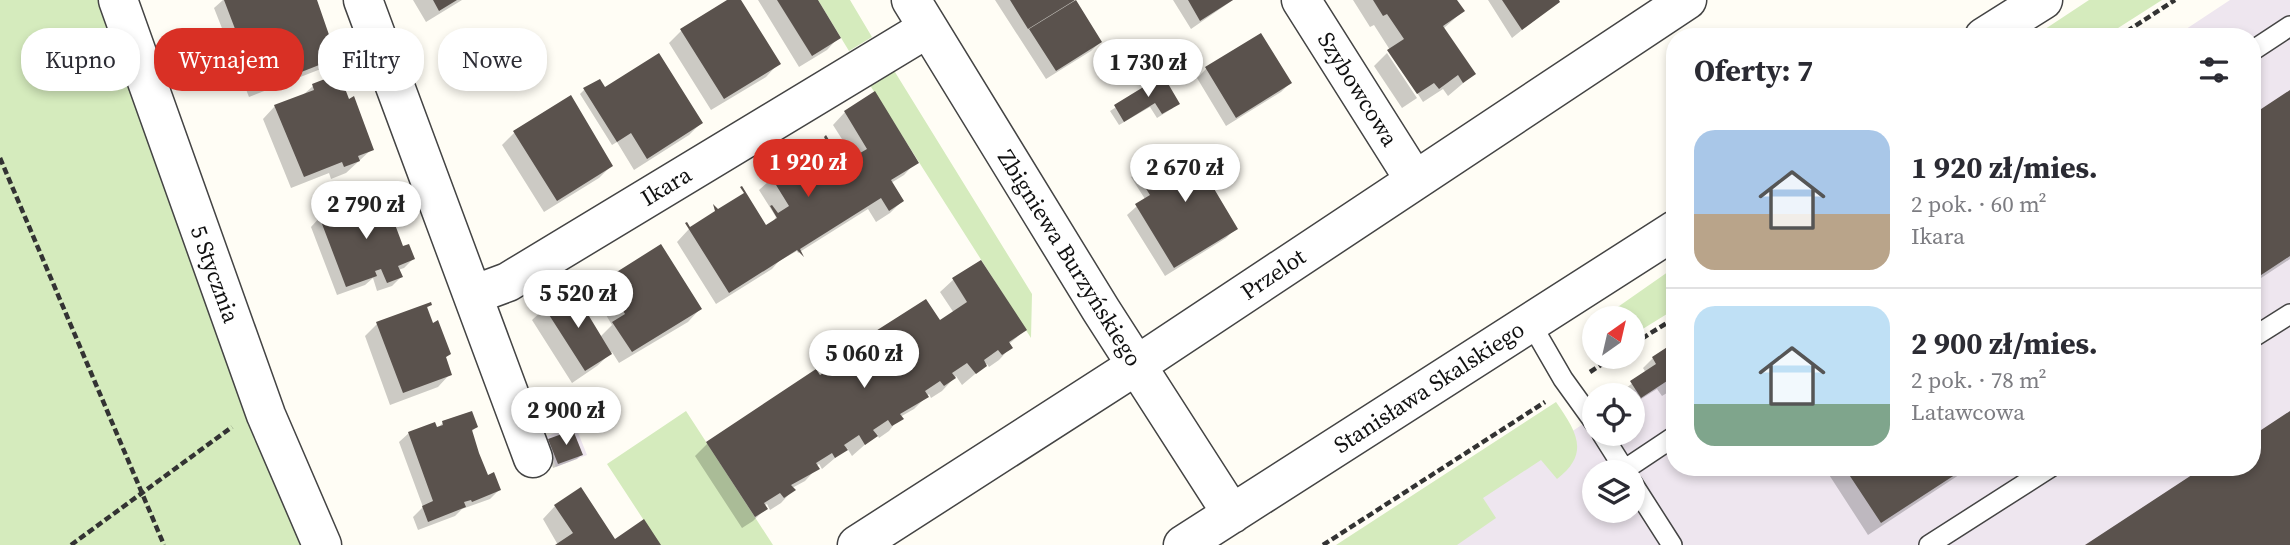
<!DOCTYPE html>
<html lang="pl">
<head>
<meta charset="utf-8">
<style>
  body { margin:0; font-family:"Source Serif 4",serif; background:#f2f2f3; color:#2b2b33; height:100vh; display:flex; flex-direction:column; font-size:26px; white-space:nowrap }
  * { box-sizing:border-box; margin:0 }
  p { font-size:23px; color:#7c7c81 }
  .icon { flex:none; width:38px; height:38px; fill:none; stroke:currentColor; stroke-width:2; stroke-linecap:round; stroke-linejoin:round }
  .map { position:relative; flex:1; overflow:hidden }
  .drawer { position:absolute; left:1666px; top:28px; width:595px; height:448px; display:flex; flex-direction:column; background:#fff; border-radius:28px; box-shadow:0 4px 10px #0003 }
  .drawer>* { flex:none }
  .top-card { position:absolute; left:21px; top:28px; width:665px; height:63px; display:flex; gap:14px }
  .needle { width:46px; rotate:34deg }
  .fabs { position:absolute; left:1582px; top:306px; display:grid; gap:14px }
  .fabs a { display:grid; place-items:center; width:63px; height:63px; border-radius:50%; background:#fff; box-shadow:0 4px 10px #0003; font-size:35px }
  .price { position:absolute; translate:-50% -60px; padding:0 16px; border-radius:24px; background:#fff; color:#222; font-size:23px; line-height:46px; filter:drop-shadow(0 2px 4px #0008) }
  .price::after { content:''; position:absolute; left:50%; top:42px; width:21px; height:16px; margin-left:-10px; background:inherit; clip-path:polygon(0 0,100% 0,50% 100%) }
  .price.current { background:#d93025; color:#fff }
  ul { padding:0; list-style:none }
  li { display:flex; align-items:center; gap:21px; height:175px; padding:0 28px }
  li+li { border-top:2px solid #e1e1e2 }
  li span { display:grid; place-items:center; flex:none; width:196px; height:140px; border-radius:21px; color:#555 }
  li>.icon { margin-inline-start:auto }
  span .icon { width:84px; height:84px; fill:#fffc; stroke-width:1 }
  li b { font-size:30px }
  h2 { display:flex; justify-content:space-between; align-items:center; height:84px; padding:0 28px; font-size:30px }
  .pill { padding:0 24px; border-radius:28px; background:#fff; box-shadow:0 4px 10px #0003; font-size:24px; line-height:63px }
  .pill.current { background:#d93025; color:#fff }
  .map>svg:first-child { display:block }
  .industrial { fill:#eee6ef; fill-rule:evenodd }
  .green { fill:#d5ebbd }
  .shadow { fill:#0003 }
  .building { fill:#5a524d }
  .lines { fill:none; stroke-linecap:round; stroke-linejoin:round }
  .service-casing { stroke:#444; stroke-width:22 }
  .minor-casing { stroke:#444; stroke-width:41 }
  .path { stroke:#333; stroke-width:4.5; stroke-dasharray:7 3.5; stroke-linecap:butt }
  .service { stroke:#fff; stroke-width:19 }
  .minor { stroke:#fff; stroke-width:38 }
  .labels { text-anchor:middle; stroke-width:7; stroke-linejoin:round; paint-order:stroke }
  .street-label { font-size:23px; fill:#111; stroke:#fff }
</style>
</head>
<body>
<div class="map">
<svg width="2290" height="545" viewBox="0 0 2290 545">
  <rect width="100%" height="100%" fill="#fffdf5"/>
  <path class="industrial" d="M2230,0H2290V545H1397L1594,417V434H1633V396L1626,395L1675,364V467H2252V37H2174ZM1594,472H1633V511H1594Z
    M575,425L587,455L556,467L545,437Z"/>
  <path class="green" d="M0,0H107L308,545H0Z
    M818,0H850L872,37L849,51Z
    M2089,0H2162L2104,37H2033Z
    M890,64L1032,294L1031,338L866,79Z
    M1675,267V309L1633,335V318H1602Z
    M1556,402C1576,431 1591,453 1557,479L1541,460L1483,498L1496,518L1457,545H1336Z
    M686,411L773,545H660L607,464Z"/>
  <path class="shadow" d="M223,0H314L335,58L326,67L249,97L214,8Z
    M413,0H462L426,22Z
    M731,0H739L778,64L766,77L711,110L669,43L682,30Z
    M758,0H816L839,37L827,50L799,67Z
    M995,0H1073L1100,42L1091,51L1046,79Z
    M1173,0H1233L1191,29Z
    M1353,0H1455L1463,11L1443,29L1474,74L1448,96L1443,89L1423,102L1391,52H1388L1390,50L1374,25L1370,27Z
    M1488,0H1556L1557,2L1512,38Z
    M1261,35L1290,83L1281,92L1226,126L1197,78L1206,69Z
    M1387,53L1417,98L1402,108L1374,66Z
    M1162,78L1173,108L1157,118L1150,107L1119,125L1110,111Z
    M331,84L372,149L346,173L331,179L329,173L291,188L263,119L275,106L303,95L313,86Z
    M584,90L701,123L689,135L634,170L617,142L612,145L580,94Z
    M2290,92V259L2252,284V117Z
    M845,112L916,162L904,175L891,183L902,201L890,213L876,222L868,209L798,253L797,251L779,261L772,269L716,304L677,242L689,229L766,227L773,222L776,217L759,190L796,157L801,159L842,165L854,158L833,125Z
    M514,133L611,166L599,178L544,212L502,145Z
    M1177,147L1189,167L1180,176H1229L1212,190L1235,229L1226,238L1165,276L1127,215L1145,199L1131,177Z
    M359,206L395,208L389,214L402,248L413,259L404,268L398,270L401,277L392,286L377,291L373,278L365,285L337,295L311,227L320,217L352,212Z
    M980,262L1025,330L1009,344L1011,347L999,360L989,367L987,364L962,385L956,376L942,391L931,398L929,394L914,409L900,417L889,431L879,438L877,434L852,456L847,448L822,469L819,464L816,466L817,468L805,481L792,488L793,490L781,503L770,510L767,504L764,506L765,509L753,521L742,528L695,456L707,444L816,372L819,377L861,350L860,348L872,336L939,322L954,313L940,292L953,280Z
    M605,281L700,309L688,322L619,363L612,352L597,366L572,383L532,320L545,308L600,337L612,325L593,293Z
    M430,305L426,309L432,325L449,354L445,358L450,374L438,387L390,405L365,336L377,324Z
    M1675,344V388L1662,396L1657,389L1633,404V396H1624L1622,391L1646,373L1643,368L1653,358Z
    M443,423L476,427L471,432L487,477L499,490L490,499L462,509L455,516L418,530L413,517L423,507L399,442L409,433L436,429Z
    M549,440L581,455L577,459L553,468L545,445Z
    M1824,467H1971L1868,535Z
    M555,506L615,541L659,545H558L543,519Z"/>
  <path class="building" d="M224,0H317L337,58L258,89Z
    M433,0H457L439,11Z
    M727,0H741L781,64L724,99L680,29Z
    M777,0H818L841,38L812,56Z
    M1010,0H1075L1028,29Z
    M1076,0L1102,42L1056,71L1029,29Z
    M1188,0H1233L1200,21Z
    M1373,0H1457L1465,11L1443,26L1476,74L1463,83L1458,75L1439,89L1434,83L1417,94L1387,50L1404,39L1387,14L1383,16Z
    M1502,0H1559L1560,2L1522,30Z
    M1261,33L1292,83L1236,118L1205,67Z
    M659,53L703,123L647,159L631,133L617,142L583,88L600,79L605,87Z
    M1163,75L1180,104L1162,114L1155,103L1124,122L1114,105Z
    M330,77L332,81L341,78L349,99L354,96L374,150L358,156L360,161L344,167L342,162L304,177L274,105L314,90L312,84Z
    M2290,90V256L2252,281V115Z
    M875,91L919,163L891,180L904,201L889,211L881,198L800,249L804,257L797,250L729,293L685,223L687,222L690,227L715,211L713,204L718,209L744,193L740,187L742,186L766,225L777,218L770,206L772,205L778,213L789,206L768,172L770,170L773,175L798,159L795,155L798,153L801,157L826,141L824,137L826,135L843,163L867,149L844,111Z
    M571,95L613,166L557,201L513,131Z
    M1177,144L1191,168L1156,191L1217,153L1232,176L1213,187L1238,229L1174,268L1135,204L1150,195L1135,171Z
    M391,193L397,209L390,211L403,246L409,244L415,259L398,266L403,277L387,283L381,269L375,271L377,276L346,287L319,216L351,204L353,210L359,207L358,205Z
    M661,244L702,309L632,352L612,322L625,314L604,280Z
    M981,260L1027,330L1009,342L1013,348L1002,355L998,350L984,360L987,366L976,374L967,363L952,373L956,378L944,386L940,381L925,391L929,397L900,414L904,419L892,426L888,420L873,430L878,436L865,445L859,435L844,445L848,450L835,458L832,453L816,463L820,469L791,485L796,490L784,498L780,493L764,503L768,509L755,517L706,442L816,369L820,375L874,339L871,334L926,299L940,320L967,302L952,278Z
    M572,288L612,354L585,371L544,307Z
    M431,302L432,305L427,307L433,323L438,320L451,354L446,357L452,375L403,393L376,322Z
    M1675,342V387L1672,388L1667,381L1641,398L1630,381L1656,364L1652,357Z
    M472,411L478,427L472,430L479,453L488,475L494,472L501,490L472,502L471,500L464,502L466,507L428,522L422,506L433,501L408,432L435,422L437,427L443,425L442,421Z
    M2290,411V545H2085L2204,467H2252V436Z
    M573,430L583,455L558,464L548,439Z
    M1844,467H1967L1881,523Z
    M581,487L615,539L644,519L661,545H555L573,533L554,505Z"/>
  <g class="lines">
    <defs>
      <path id="service" d="M2252,51L2290,26
        M1530,322L1563,379L1594,422
        M2252,338L2290,314
        M1602,434L1626,472
        M1624,470L1675,436
        M1633,484L1672,545
        M1929,545L2051,467"/>
      <path id="minor" d="M118,0L266,415L322,545
        M363,0L533,458
        M911,0L1101,310L1232,514
        M1301,0L1414,179
        M1984,37L2043,0
        M473,295L508,282L928,28
        M857,545L1137,365L1687,0
        M1183,545L1675,230"/>
    </defs>
    <use href="#service" class="service-casing"/>
    <use href="#minor" class="minor-casing"/>
    <path class="path" d="M2118,37L2175,0
      M0,158L164,545
      M1633,344L1675,318
      M1590,372L1613,357
      M71,545L232,427
      M1323,545L1545,402"/>
    <use href="#service" class="service"/>
    <use href="#minor" class="minor"/>
  </g>
  <g class="labels">
    <g class="street-label">
      <text transform="translate(1358 89) rotate(58)" y="8">Szybowcowa</text>
      <text transform="translate(666 186) rotate(-31)" y="8">Ikara</text>
      <text transform="translate(1070 258) rotate(58)" y="8">Zbigniewa Burzyńskiego</text>
      <text transform="translate(215 274) rotate(70)" y="8">5 Stycznia</text>
      <text transform="translate(1273 274) rotate(-34)" y="8">Przelot</text>
      <text transform="translate(1429 387) rotate(-33)" y="8">Stanisława Skalskiego</text>
    </g>
  </g>
</svg>
<div class="fabs">
<a><svg class="needle" viewBox="-14 -14 28 28"><path d="M0-13l5 13h-10z" fill="#e53935"/><path d="M0 13l5-13h-10z" fill="#7c7c81"/></svg></a>
<a><svg class="icon" aria-label="locate" viewBox="0 0 24 24"><circle cx="12" cy="12" r="6"/><path d="M12 2v4M12 18v4M2 12h4M18 12h4"/></svg></a>
<a><svg class="icon" aria-label="layers" viewBox="0 0 24 24"><path d="M12 4l9 5-9 5-9-5zM3 14l9 5 9-5"/></svg></a>
</div>
<b class="price" style="left:1148px;top:99px">1 730 zł</b>
<b class="price current" style="left:808px;top:199px">1 920 zł</b>
<b class="price" style="left:1185px;top:204px">2 670 zł</b>
<b class="price" style="left:366px;top:241px">2 790 zł</b>
<b class="price" style="left:578px;top:330px">5 520 zł</b>
<b class="price" style="left:864px;top:390px">5 060 zł</b>
<b class="price" style="left:566px;top:447px">2 900 zł</b>
<div class="top-card">
<a class="pill">Kupno</a>
<a class="pill current">Wynajem</a>
<a class="pill">Filtry</a>
<a class="pill">Nowe</a>
</div>
<section class="drawer">
<h2>Oferty: 7<svg class="icon" aria-label="filters" viewBox="0 0 24 24"><path d="M4 7h16M4 17h16"/><circle cx="9" cy="7" r="2"/><circle cx="15" cy="17" r="2"/></svg></h2>
<ul>
<li><span style="background:linear-gradient(#a9c7e8 60%,#b9a48a 0)"><svg class="icon" aria-label="home" viewBox="0 0 24 24"><path d="M3 11l9-7 9 7M6 9v11h12V9"/></svg></span><div><b>1 920 zł/mies.</b><p>2 pok. · 60 m²</p><p>Ikara</p></div></li>
<li><span style="background:linear-gradient(#bfe0f5 70%,#7fa58c 0)"><svg class="icon" aria-label="home" viewBox="0 0 24 24"><path d="M3 11l9-7 9 7M6 9v11h12V9"/></svg></span><div><b>2 900 zł/mies.</b><p>2 pok. · 78 m²</p><p>Latawcowa</p></div></li>
</ul>
</section>
</div>
</body>
</html>
